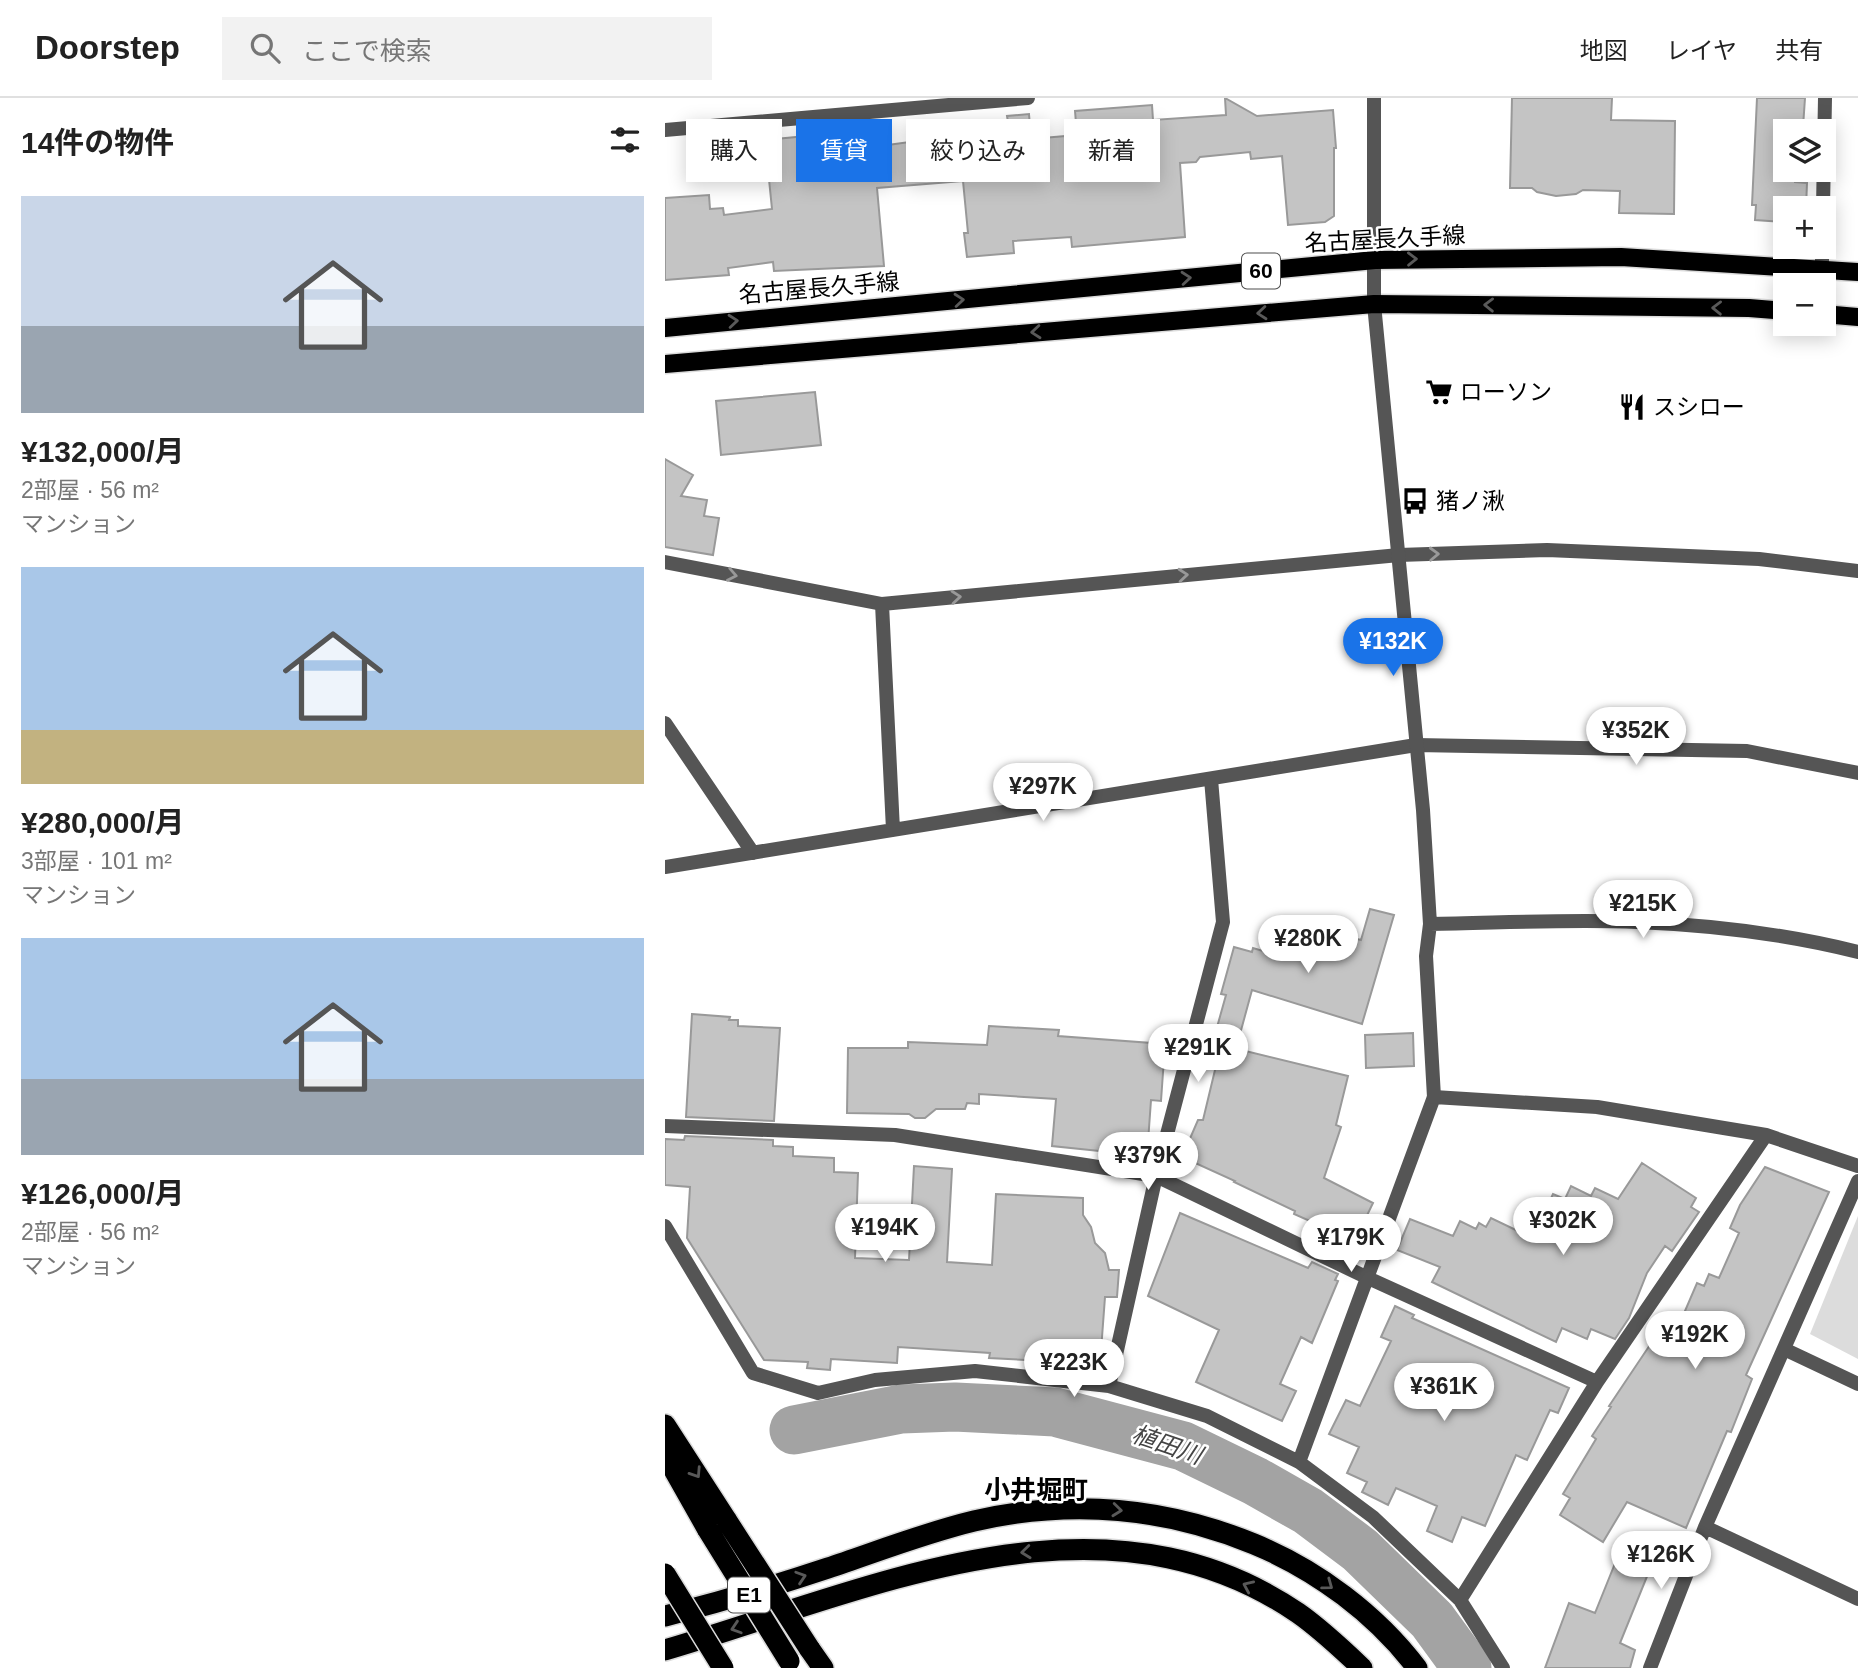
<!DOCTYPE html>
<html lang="ja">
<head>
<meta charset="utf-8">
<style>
  body { margin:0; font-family:Arial,"Noto Sans JP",sans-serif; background:#f2f2f2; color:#222; height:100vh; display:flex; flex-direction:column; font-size:26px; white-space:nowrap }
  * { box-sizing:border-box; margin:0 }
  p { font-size:23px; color:#767676 }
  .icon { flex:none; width:38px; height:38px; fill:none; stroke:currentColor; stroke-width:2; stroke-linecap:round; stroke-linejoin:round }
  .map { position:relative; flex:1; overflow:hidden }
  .side { display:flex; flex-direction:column; background:#fff; width:665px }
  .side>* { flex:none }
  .top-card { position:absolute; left:21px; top:21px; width:665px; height:63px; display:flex; gap:14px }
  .tools { position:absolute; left:1108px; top:21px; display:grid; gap:14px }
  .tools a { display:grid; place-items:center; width:63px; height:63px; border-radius:0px; background:#fff; box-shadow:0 4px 18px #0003; font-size:35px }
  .price { position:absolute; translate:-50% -60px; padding:0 16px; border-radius:24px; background:#fff; color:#222; font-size:23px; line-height:46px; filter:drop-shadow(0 2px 4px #0008) }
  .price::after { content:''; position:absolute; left:50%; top:42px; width:21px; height:16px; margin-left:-10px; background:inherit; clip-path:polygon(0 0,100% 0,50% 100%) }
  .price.on { background:#1a73e8; color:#fff }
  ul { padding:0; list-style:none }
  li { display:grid; align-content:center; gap:14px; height:371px; padding:0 21px }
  li span { display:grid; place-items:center; height:217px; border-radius:0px; color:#555 }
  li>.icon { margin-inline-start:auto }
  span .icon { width:126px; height:126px; fill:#fffc; stroke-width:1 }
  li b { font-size:30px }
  h2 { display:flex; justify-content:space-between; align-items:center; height:84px; padding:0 21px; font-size:30px }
  .chip { padding:0 24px; border-radius:0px; background:#fff; box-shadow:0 4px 18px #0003; font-size:24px; line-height:63px }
  .chip.on { background:#1a73e8; color:#fff }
  header { display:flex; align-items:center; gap:42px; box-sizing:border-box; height:98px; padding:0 35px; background:#fff; border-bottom:2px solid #e0e0e0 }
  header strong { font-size:33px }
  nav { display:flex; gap:38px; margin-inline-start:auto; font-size:24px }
  .search { width:490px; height:63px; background:#f2f2f2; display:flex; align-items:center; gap:18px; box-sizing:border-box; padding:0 24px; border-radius:0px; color:#767676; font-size:26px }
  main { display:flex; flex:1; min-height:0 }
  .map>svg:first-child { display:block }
  .green { fill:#dcdcdc }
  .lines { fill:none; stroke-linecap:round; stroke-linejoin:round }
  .river { stroke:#a3a3a3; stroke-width:49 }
  .building { fill:#c4c4c4; stroke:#999; stroke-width:2 }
  .primary-casing { stroke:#dbdbdb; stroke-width:21 }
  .motorway-casing { stroke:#dbdbdb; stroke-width:24 }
  .minor { stroke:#555; stroke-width:14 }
  .tertiary { stroke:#555; stroke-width:14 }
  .primary { stroke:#000; stroke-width:18 }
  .motorway { stroke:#000; stroke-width:21 }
  .motorway-bridge-casing { stroke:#dbdbdb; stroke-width:24; stroke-linecap:butt }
  .motorway-bridge { stroke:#000; stroke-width:21 }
  .oneway { stroke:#595959 }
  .oneway2 { stroke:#999 }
  .labels { text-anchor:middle; stroke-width:5; stroke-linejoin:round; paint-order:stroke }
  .shield { fill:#fff; stroke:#4c4c4c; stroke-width:2 }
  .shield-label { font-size:21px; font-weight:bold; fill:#000 }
  .street-label { font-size:23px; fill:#000; stroke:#fff }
  .poi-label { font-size:23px; fill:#000; stroke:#fff; text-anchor:start }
  .water-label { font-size:24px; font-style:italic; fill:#444; stroke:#fff }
  .quarter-label { font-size:26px; font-weight:bold; fill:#000; stroke:#fff }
</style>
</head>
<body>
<header>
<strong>Doorstep</strong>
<div class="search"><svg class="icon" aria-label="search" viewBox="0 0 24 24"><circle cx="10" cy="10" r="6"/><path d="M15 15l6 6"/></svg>ここで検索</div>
<nav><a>地図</a><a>レイヤ</a><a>共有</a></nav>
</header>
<main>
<section class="side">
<h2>14件の物件<svg class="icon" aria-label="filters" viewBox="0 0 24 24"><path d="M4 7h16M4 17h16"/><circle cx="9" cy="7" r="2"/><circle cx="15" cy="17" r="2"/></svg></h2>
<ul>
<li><span style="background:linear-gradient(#c9d6e8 60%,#9aa5b1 0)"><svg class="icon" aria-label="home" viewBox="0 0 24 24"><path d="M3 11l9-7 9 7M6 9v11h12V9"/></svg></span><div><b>¥132,000/月</b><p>2部屋 · 56 m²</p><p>マンション</p></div></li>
<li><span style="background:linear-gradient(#a9c7e8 75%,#c2b280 0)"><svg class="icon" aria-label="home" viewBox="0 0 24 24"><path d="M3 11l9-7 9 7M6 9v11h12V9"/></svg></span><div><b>¥280,000/月</b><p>3部屋 · 101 m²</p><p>マンション</p></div></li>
<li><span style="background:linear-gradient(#a9c7e8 65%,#9aa5b1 0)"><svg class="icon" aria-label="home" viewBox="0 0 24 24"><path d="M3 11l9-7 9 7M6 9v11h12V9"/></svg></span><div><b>¥126,000/月</b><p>2部屋 · 56 m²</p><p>マンション</p></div></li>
</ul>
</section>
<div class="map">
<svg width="1193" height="1570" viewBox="0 0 1193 1570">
  <rect width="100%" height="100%" fill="#fff"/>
  <path class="green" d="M1193,1118V1261L1145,1236Z"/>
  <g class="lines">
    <path class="river" d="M129,1332L236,1311L290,1309L390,1314L518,1348L590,1383L643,1413L695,1452L767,1522L802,1570"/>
  </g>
  <path class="building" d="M560,0L592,18L668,12L671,50H669V118L660,124L623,127L617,58L586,61L585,54L535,59L531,64L515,65L520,139L407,149L406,139L348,143L349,155L302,159L299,135H303L298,83L212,90L219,168L109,173L108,164L63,170L64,177L0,182V100L44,97L45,111L58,110L59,117L107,111L100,42L173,35L174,46L193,45V51L267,41L266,29L343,24L342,18L364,16L366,41L412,37L410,13L487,7L488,22L561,17Z
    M847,0H947L946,22L1010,23L1009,116L954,115L955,93L918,92L911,96L891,98L872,94L867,90H845Z
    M1092,0H1140L1138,29H1132V33H1120V72H1130V84L1142,85L1141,110H1120V124L1090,122L1091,107H1087Z
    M150,294L156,347L56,357L51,303Z
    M0,361L28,377L16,398L42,402L39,418L54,420L48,457L0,449Z
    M705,811L729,817L697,926L587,892L572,947L549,940L561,897L556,896L569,849L587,854L588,850L608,856L612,845L637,853L643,828L696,842Z
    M27,916L65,919L64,922H73V928L115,930L109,1023L21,1019Z
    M324,928L394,932L393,938L500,946L496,1003L486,1002L482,1058L387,1048L391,1001L314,996V1006L302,1005L300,1011H271L260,1020H250L244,1016L182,1015L183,950H243V944L322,947Z
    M748,935L749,968L701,970L700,937Z
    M556,947L683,978L671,1027L676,1029L659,1080L708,1105L682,1159L655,1146L663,1131L629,1116L630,1113L569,1084L570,1083L517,1059L533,1022H538Z
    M20,1038L108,1042V1048L128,1049V1058L169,1060V1074L193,1075L190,1160L244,1162L249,1068L287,1071L282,1164L327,1167L331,1096L418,1100V1117L426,1129L430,1145L440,1155L444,1172H454L452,1199H440L435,1266L324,1260L325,1255L233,1249L232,1265L166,1261L165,1272L142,1270L143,1264L99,1262L22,1140L25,1089L0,1087V1041L19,1042Z
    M977,1065L1031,1100L1026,1109L1034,1114L1007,1153L1000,1148L982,1175L964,1220L950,1241L926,1231L922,1241L897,1230L891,1244L767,1184L775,1169L732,1152L745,1121L788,1138L795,1123L811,1131L814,1125L821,1129L826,1120L855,1134L858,1126L871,1132L888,1096L900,1101L906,1088L926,1098L930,1090L953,1101Z
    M1100,1069L1164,1094L1081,1277L1087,1281L1066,1334L1062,1333L1021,1430L962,1404L938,1444L895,1417L905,1400L898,1396L931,1341L927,1338L946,1309L944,1308L1003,1220L1014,1227L1032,1185L1039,1188L1044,1176L1054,1180L1074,1135L1065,1130L1075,1107Z
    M515,1115L643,1170L647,1164L673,1176L670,1182L673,1183L647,1245L636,1239L615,1286L631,1293L617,1323L531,1284L554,1232L483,1198Z
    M730,1208L749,1217L747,1220L904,1290L893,1315L885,1312L862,1362L851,1357L820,1428L797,1419L787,1444L762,1433L772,1408L731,1390L723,1407L697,1394L702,1384L682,1375L694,1349L664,1336L681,1302L695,1308L726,1243L716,1239Z
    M953,1458L985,1471L955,1545L970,1552L965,1570H880L904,1505L930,1515Z"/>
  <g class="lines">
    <defs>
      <path id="primary" d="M1158,216L1193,219
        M0,230L710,162L956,159L1193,174
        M0,266L709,206L1084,210L1120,213"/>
      <path id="motorway" d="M0,1327L62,1423
        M0,1356L43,1432
        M0,1518C55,1504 109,1488 163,1470C211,1454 259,1435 309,1423C404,1401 499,1409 589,1446C652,1472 711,1516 752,1570
        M144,1550L158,1570
        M0,1552C202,1493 435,1380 633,1515C656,1531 677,1551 697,1570"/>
    </defs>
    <use href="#primary" class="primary-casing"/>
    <use href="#motorway" class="motorway-casing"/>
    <path class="minor" d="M0,32L363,0
      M1158,110L1160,0
      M1157,171V149
      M0,464L217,506L734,457L882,452L1094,461L1193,473
      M217,506L228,732
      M0,625L88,755
      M0,769L751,647L1082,653L1193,675
      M0,1028L230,1037L491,1078L703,1180L932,1284
      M0,1128L88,1275L153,1295L210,1282L310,1273L444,1288L542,1318L634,1364L708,1419L795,1502L838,1570
      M1119,1251L1193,1286
      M444,1288L491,1078L558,824L546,681
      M634,1364L769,999L932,1009L1101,1037L1193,1068
      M1040,1429L1193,1501
      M795,1502L932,1284L1101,1037
      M985,1570L1040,1429L1193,1083"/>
    <path class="tertiary" d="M709,0V206L758,712L765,826L761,858L769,999
      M765,826C834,825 904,821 972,824C1047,827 1121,836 1193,854"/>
    <use href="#primary" class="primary"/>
    <use href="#motorway" class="motorway"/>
    <defs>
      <path id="motorway-bridge" d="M62,1423L144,1550
        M43,1432L124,1563
        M0,1476L58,1570"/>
    </defs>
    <use href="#motorway-bridge" class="motorway-bridge-casing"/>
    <use href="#motorway-bridge" class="motorway-bridge"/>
  </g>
  <defs><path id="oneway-chevron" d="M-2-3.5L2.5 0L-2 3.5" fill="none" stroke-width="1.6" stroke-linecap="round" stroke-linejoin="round" transform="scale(1.75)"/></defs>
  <g class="oneway">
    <use href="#oneway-chevron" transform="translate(747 161) rotate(-1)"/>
    <use href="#oneway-chevron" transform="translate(521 180) rotate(-5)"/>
    <use href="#oneway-chevron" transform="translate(294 202) rotate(-5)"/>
    <use href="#oneway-chevron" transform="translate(824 207) rotate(-179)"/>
    <use href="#oneway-chevron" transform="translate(1052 210) rotate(-179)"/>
    <use href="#oneway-chevron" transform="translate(597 215) rotate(175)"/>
    <use href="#oneway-chevron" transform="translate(68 223) rotate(-5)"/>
    <use href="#oneway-chevron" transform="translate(371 234) rotate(175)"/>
    <use href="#oneway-chevron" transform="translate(31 1375) rotate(57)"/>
    <use href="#oneway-chevron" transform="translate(452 1412) rotate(6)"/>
    <use href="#oneway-chevron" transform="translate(361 1454) rotate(174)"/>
    <use href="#oneway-chevron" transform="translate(136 1479) rotate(-18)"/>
    <use href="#oneway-chevron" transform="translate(663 1487) rotate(36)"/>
    <use href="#oneway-chevron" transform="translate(583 1488) rotate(-156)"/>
    <use href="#oneway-chevron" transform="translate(71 1530) rotate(162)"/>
  </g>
  <g class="oneway2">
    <use href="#oneway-chevron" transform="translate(769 456) rotate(-2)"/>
    <use href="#oneway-chevron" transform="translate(67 477) rotate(11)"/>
    <use href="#oneway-chevron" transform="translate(518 477) rotate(-5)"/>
    <use href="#oneway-chevron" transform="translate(291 499) rotate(-5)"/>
  </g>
  <defs>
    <symbol id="supermarket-bare" viewBox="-9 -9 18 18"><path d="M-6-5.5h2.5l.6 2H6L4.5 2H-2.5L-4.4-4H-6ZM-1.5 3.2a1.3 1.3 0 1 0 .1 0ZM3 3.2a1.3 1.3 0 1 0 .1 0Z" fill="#000" stroke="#fff" stroke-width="2.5" paint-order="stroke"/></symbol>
    <symbol id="restaurant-bare" viewBox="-9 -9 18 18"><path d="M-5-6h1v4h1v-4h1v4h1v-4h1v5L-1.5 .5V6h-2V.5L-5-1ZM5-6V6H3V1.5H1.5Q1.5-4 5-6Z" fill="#000" stroke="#fff" stroke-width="2.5" paint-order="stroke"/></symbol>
    <symbol id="bus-bare" viewBox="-9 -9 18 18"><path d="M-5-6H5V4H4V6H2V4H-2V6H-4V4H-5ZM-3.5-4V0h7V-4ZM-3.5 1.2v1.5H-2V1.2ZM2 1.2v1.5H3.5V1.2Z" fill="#000" stroke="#fff" stroke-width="2.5" paint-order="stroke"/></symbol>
  </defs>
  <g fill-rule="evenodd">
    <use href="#supermarket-bare" x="755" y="275" width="38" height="38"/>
    <use href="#restaurant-bare" x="948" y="290" width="38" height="38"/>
    <use href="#bus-bare" x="731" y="384" width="38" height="38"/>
  </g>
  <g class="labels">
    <g class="shield">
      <rect x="577" y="155.5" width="38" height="35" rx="5"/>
      <rect x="63" y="1479.5" width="42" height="35" rx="5"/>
    </g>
    <g class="shield-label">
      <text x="596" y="180">60</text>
      <text x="84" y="1504">E1</text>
    </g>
    <g class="street-label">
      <text transform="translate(720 141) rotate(-3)" y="8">名古屋長久手線</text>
      <text transform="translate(154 190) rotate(-5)" y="8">名古屋長久手線</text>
    </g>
    <g class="poi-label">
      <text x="795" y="302">ローソン</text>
      <text x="988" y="317">スシロー</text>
      <text x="771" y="411">猪ノ湫</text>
    </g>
    <g class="water-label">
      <text transform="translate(502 1347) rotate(19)" y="8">植田川</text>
    </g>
    <g class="quarter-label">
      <text x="371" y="1401">小井堀町</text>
    </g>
  </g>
</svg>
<div class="tools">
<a><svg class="icon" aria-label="layers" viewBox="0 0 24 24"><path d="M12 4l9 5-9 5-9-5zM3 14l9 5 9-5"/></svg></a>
<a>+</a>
<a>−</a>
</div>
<b class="price on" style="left:728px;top:580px">¥132K</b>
<b class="price" style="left:971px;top:669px">¥352K</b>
<b class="price" style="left:378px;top:725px">¥297K</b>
<b class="price" style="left:978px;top:842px">¥215K</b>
<b class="price" style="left:643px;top:877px">¥280K</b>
<b class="price" style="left:533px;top:986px">¥291K</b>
<b class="price" style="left:483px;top:1094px">¥379K</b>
<b class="price" style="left:898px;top:1159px">¥302K</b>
<b class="price" style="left:220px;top:1166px">¥194K</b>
<b class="price" style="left:686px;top:1176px">¥179K</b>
<b class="price" style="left:1030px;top:1273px">¥192K</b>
<b class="price" style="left:409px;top:1301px">¥223K</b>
<b class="price" style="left:779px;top:1325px">¥361K</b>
<b class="price" style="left:996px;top:1493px">¥126K</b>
<div class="top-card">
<a class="chip">購入</a>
<a class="chip on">賃貸</a>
<a class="chip">絞り込み</a>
<a class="chip">新着</a>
</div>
</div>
</main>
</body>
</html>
